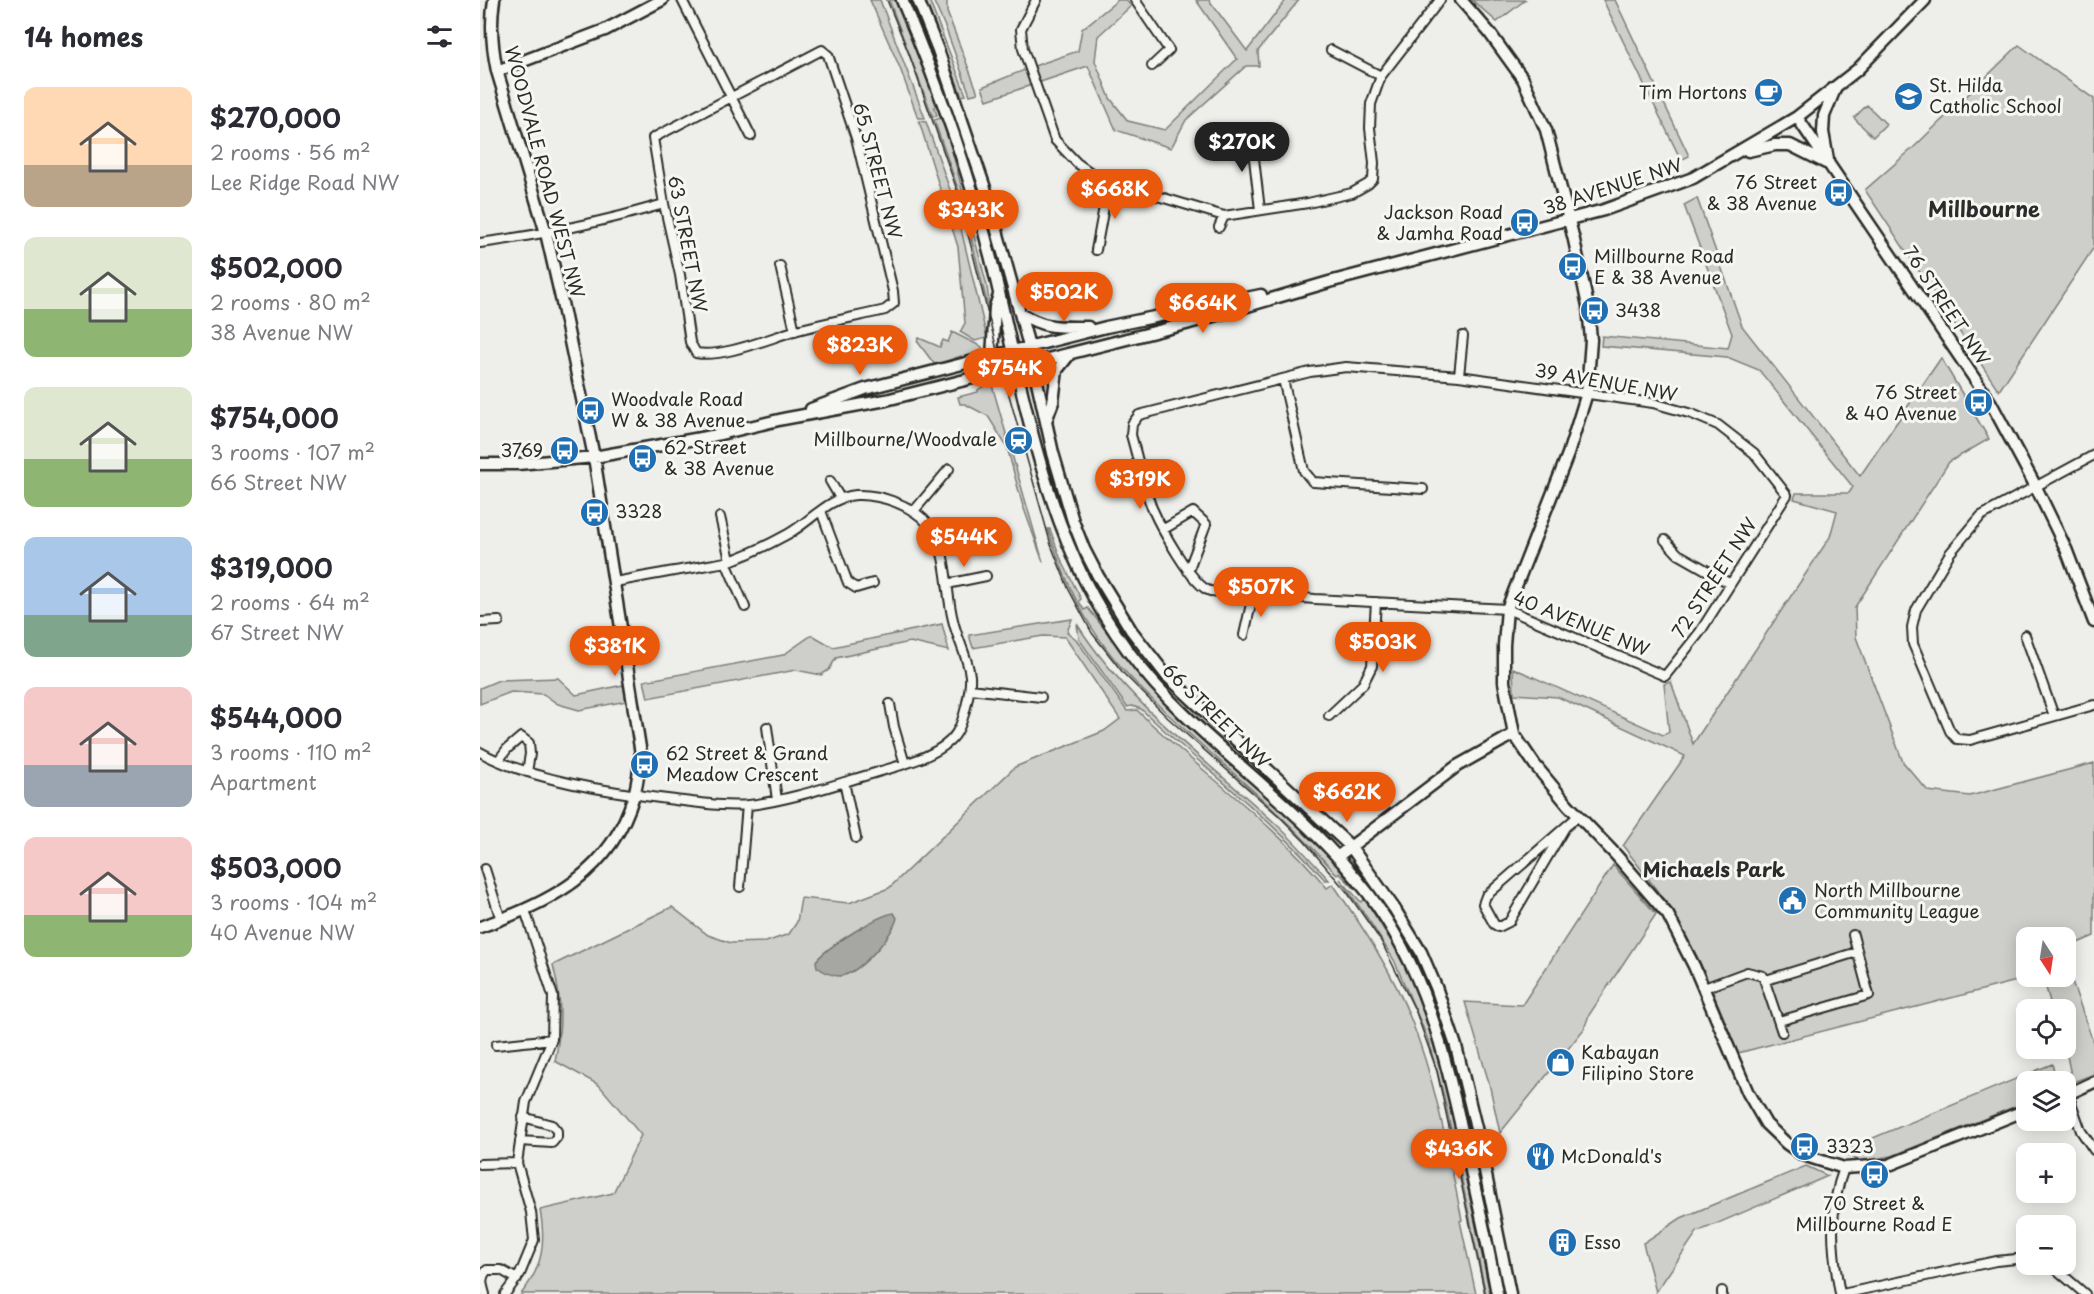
<!DOCTYPE html>
<html lang="en">
<head>
<meta charset="utf-8">
<style>
  body { margin:0; font-family:"Playpen Sans",sans-serif; background:#f2f2f3; color:#2b2b33; height:100vh; display:flex; flex-direction:column; font-size:22px; white-space:nowrap }
  * { box-sizing:border-box; margin:0 }
  p { font-size:20px; color:#7c7c81 }
  .icon { flex:none; width:33px; height:33px; fill:none; stroke:currentColor; stroke-width:2; stroke-linecap:round; stroke-linejoin:round }
  .map { position:relative; flex:1; overflow:hidden }
  .details { display:flex; flex-direction:column; background:#fff; width:480px }
  .details>* { flex:none }
  .needle { width:39px; rotate:168deg }
  .tools { position:absolute; left:1536px; top:927px; display:grid; gap:12px }
  .tools a { display:grid; place-items:center; width:60px; height:60px; border-radius:12px; background:#fff; box-shadow:0 3px 15px #0003; font-size:30px }
  .price { position:absolute; translate:-50% -51px; padding:0 14px; border-radius:21px; background:#ea580c; color:#fff; font-size:20px; line-height:39px; filter:drop-shadow(0 2px 3px #0008) }
  .price::after { content:''; position:absolute; left:50%; top:36px; width:18px; height:14px; margin-left:-9px; background:inherit; clip-path:polygon(0 0,100% 0,50% 100%) }
  .price.active { background:#222; color:#fff }
  ul { padding:0; list-style:none }
  li { display:flex; align-items:center; gap:18px; height:150px; padding:0 24px }
  li span { display:grid; place-items:center; flex:none; width:168px; height:120px; border-radius:12px; color:#555 }
  li>.icon { margin-inline-start:auto }
  span .icon { width:72px; height:72px; fill:#fffc; stroke-width:1 }
  li b { font-size:26px }
  h2 { display:flex; justify-content:space-between; align-items:center; height:72px; padding:0 24px; font-size:26px }
  main { display:flex; flex:1; min-height:0 }
  .map>svg:first-child { display:block }
  .green { fill:#cececa; stroke:#7c7c7a; stroke-width:1.5 }
  .water { fill:#a6a6a3; stroke:#757573; stroke-width:1.5 }
  .lines { fill:none; stroke-linecap:round; stroke-linejoin:round }
  .street-casing { stroke:#2b2b2b; stroke-width:12 }
  .secondary-casing { stroke:#2b2b2b; stroke-width:15 }
  .street { stroke:#f6f6f2; stroke-width:8 }
  .secondary { stroke:#f6f6f2; stroke-width:10 }
  .tram { stroke:#2b2b2b; stroke-width:1.5 }
  .labels { text-anchor:middle; stroke-width:6; stroke-linejoin:round; paint-order:stroke }
  .poi-label { font-size:18px; fill:#2b2b2b; stroke:#f6f6f2; text-anchor:start }
  .street-label { font-size:18px; fill:#2b2b2b; stroke:#f6f6f2 }
  .neighbourhood-label { font-size:20px; font-weight:bold; fill:#2b2b2b; stroke:#f6f6f2 }
  .quarter-label { font-size:21px; font-weight:bold; fill:#2b2b2b; stroke:#f6f6f2 }
</style>
</head>
<body>
<main>
<section class="details">
<h2>14 homes<svg class="icon" aria-label="filters" viewBox="0 0 24 24"><path d="M4 7h16M4 17h16"/><circle cx="9" cy="7" r="2"/><circle cx="15" cy="17" r="2"/></svg></h2>
<ul>
<li><span style="background:linear-gradient(#ffd9b3 65%,#b9a48a 0)"><svg class="icon" aria-label="home" viewBox="0 0 24 24"><path d="M3 11l9-7 9 7M6 9v11h12V9"/></svg></span><div><b>$270,000</b><p>2 rooms · 56 m²</p><p>Lee Ridge Road NW</p></div></li>
<li><span style="background:linear-gradient(#dfe7d0 60%,#8fb573 0)"><svg class="icon" aria-label="home" viewBox="0 0 24 24"><path d="M3 11l9-7 9 7M6 9v11h12V9"/></svg></span><div><b>$502,000</b><p>2 rooms · 80 m²</p><p>38 Avenue NW</p></div></li>
<li><span style="background:linear-gradient(#dfe7d0 60%,#8fb573 0)"><svg class="icon" aria-label="home" viewBox="0 0 24 24"><path d="M3 11l9-7 9 7M6 9v11h12V9"/></svg></span><div><b>$754,000</b><p>3 rooms · 107 m²</p><p>66 Street NW</p></div></li>
<li><span style="background:linear-gradient(#a9c7e8 65%,#7fa58c 0)"><svg class="icon" aria-label="home" viewBox="0 0 24 24"><path d="M3 11l9-7 9 7M6 9v11h12V9"/></svg></span><div><b>$319,000</b><p>2 rooms · 64 m²</p><p>67 Street NW</p></div></li>
<li><span style="background:linear-gradient(#f6c9c9 65%,#9aa5b1 0)"><svg class="icon" aria-label="home" viewBox="0 0 24 24"><path d="M3 11l9-7 9 7M6 9v11h12V9"/></svg></span><div><b>$544,000</b><p>3 rooms · 110 m²</p><p>Apartment</p></div></li>
<li><span style="background:linear-gradient(#f6c9c9 65%,#8fb573 0)"><svg class="icon" aria-label="home" viewBox="0 0 24 24"><path d="M3 11l9-7 9 7M6 9v11h12V9"/></svg></span><div><b>$503,000</b><p>3 rooms · 104 m²</p><p>40 Avenue NW</p></div></li>
</ul>
</section>
<div class="map">
<svg width="1614" height="1294" viewBox="0 0 1614 1294">
  <rect width="100%" height="100%" fill="#eeeeea"/>
  <filter id="ink" filterUnits="userSpaceOnUse"><feTurbulence type="fractalNoise" baseFrequency=".0167" numOctaves="2"/><feDisplacementMap in="SourceGraphic" scale="12" xChannelSelector="R" yChannelSelector="G"/><feConvolveMatrix kernelMatrix="1 2 1 2 8 2 1 2 1" color-interpolation-filters="sRGB"/></filter>
  <g filter="url(#ink)">
    <path class="green" d="M390,0H400L445,118H438L420,68Z
      M409,0H416L457,105L454,107L457,115L453,117Z
      M445,0H449L486,95L482,96Z
      M453,0H467V12L498,93L490,95L466,29Z
      M638,0H646L651,6L618,36L615,61L630,98L648,121L685,130L757,59L716,0H729L767,51L806,0H819L778,51L779,66H766L706,120L691,148L636,130L608,66L507,100L502,87L557,65L598,51L602,29Z
      M992,0H1045L1017,22Z
      M1123,0H1135L1209,156L1201,160Z
      M1539,45L1614,99V247L1519,391L1385,190L1433,148Z
      M1387,105L1406,124L1393,137L1374,118Z
      M458,110L470,143L507,286L511,320L482,200L454,120L461,118Z
      M439,121L446,122L475,204L507,338L495,341L480,332L485,323L478,247Z
      M1217,198L1262,326L1380,476L1461,358L1509,439L1469,462L1375,607L1376,637L1423,762L1448,791L1490,796L1614,763V936L1586,948V938H1546V976L1552,977L1258,1053C1245,1023 1234,992 1220,963C1200,920 1172,882 1143,846L1205,756L1078,697L1034,694L1033,668L1183,735L1189,732L1184,684L1191,682L1213,744L1350,537L1357,511L1314,499L1316,493H1369L1373,487L1279,370L1247,357L1121,346L1122,336L1248,348L1252,334L1204,205Z
      M472,332L502,347V350L494,355L482,358L481,356L455,365L437,341L439,338L460,347L463,340L468,342Z
      M510,382L512,385L563,562L542,503L527,447L508,416L485,404H480L478,397L498,392V390Z
      M575,487C588,515 597,544 610,572C647,648 706,706 769,761L768,762C689,702 628,626 590,534C584,521 574,500 575,487Z
      M568,529H570L580,557L601,599L599,601L604,610L608,608L670,688L700,720L826,830L824,833L830,839L832,837L860,867L858,868L875,889L859,873L857,875C814,825 764,783 715,739C680,707 644,676 618,637C595,604 580,567 568,529Z
      M592,619L587,632L596,639L647,711L657,710L660,713C721,772 793,822 847,888L853,884C883,928 913,972 932,1022C957,1086 968,1152 982,1220L980,1221L996,1294H41C63,1267 66,1243 60,1210L133,1193L161,1135L119,1085L75,1061C82,1026 82,1000 73,965L192,907L228,935L251,943L286,942L309,934L317,922L321,898L369,903L409,888L535,767L624,731L640,719L585,637L563,636L493,648L489,635Z
      M462,624L469,651L430,642L356,658L349,670L341,675L316,670L168,698L164,681L303,655L332,635L353,647Z
      M597,624C648,704 726,760 796,824C815,842 832,861 849,880H845C790,817 722,767 661,709L652,706L647,707L599,639Z
      M78,678L96,695L143,685L147,701L99,710L78,704L63,694L31,692L0,704V688L19,680Z
      M1133,865L1176,914L1109,1015L1104,1029L1020,1133L1009,1083L985,1002L1042,1005Z
      M860,879L881,902L885,899L914,946L930,977L949,1022L966,1083L1010,1294H1006L964,1096L947,1037L914,960L890,922Z
      M1586,964L1614,1045V1074L1596,1081L1592,1080L1587,1056L1584,1049L1586,1048V1010L1572,1009L1563,977L1586,976Z
      M1572,1064L1577,1081L1546,1082V1102L1412,1156L1380,1161L1359,1152Z
      M1326,1166L1348,1176L1217,1232L1176,1292L1163,1243L1201,1218Z"/>
    <path class="water" d="M414,913L417,918C412,936 379,975 359,976C351,976 344,972 337,967L336,961C347,947 398,915 414,913Z"/>
    <g class="lines">
      <defs>
        <path id="street" d="M202,0L271,136
          M556,0L541,29L543,49L575,140L597,163L628,185L674,195L744,216L828,203L872,193L888,184L893,179L894,163L890,128L891,104L901,76L960,0
          M655,0L689,50L672,66
          M342,50L348,55L376,138L413,291L414,303L405,310C375,317 344,323 314,331C287,339 243,358 216,353L210,342L200,275L184,204L173,138Z
          M851,50L901,76
          M771,133L780,210
          M739,227L744,216
          M0,243C63,235 123,222 184,204
          M616,250L628,185
          M300,266L315,331
          M866,367L979,376L1173,403L1212,414L1238,425L1274,453L1307,495L1220,632L1185,676L1027,609L835,599L730,591C712,586 680,526 672,508C663,485 658,459 651,435L652,424L659,415L830,372Z
          M979,376L983,336
          M803,379L824,471L833,482L943,489
          M1614,455L1501,516L1470,553L1436,610L1432,627L1433,644L1470,731L1477,739L1490,740L1614,705
          M350,481L360,498
          M341,511L368,583L376,588L393,583
          M434,511L469,469
          M240,517L250,560
          M684,529L713,512L726,524L708,571
          M1185,540L1198,554L1249,583
          M246,562L265,607
          M467,584L506,576
          M0,622L19,621
          M764,635L773,595
          M1545,635L1574,716
          M490,689L561,697
          M410,704L414,727L425,764
          M849,716L883,684L892,666L896,602
          M287,727L297,800
          M0,752C54,782 134,792 195,800C219,803 245,807 269,805C312,800 356,784 398,772C421,765 464,755 477,732C484,720 491,690 490,676C488,657 477,639 473,620C465,590 469,549 448,524C432,505 400,494 376,495C349,497 330,522 308,534C290,544 269,554 250,561C238,564 225,565 213,568C187,572 161,577 135,582
          M18,761L27,749L41,737L49,743L50,754L47,772
          M364,782L376,838
          M1084,829L1029,922L1019,927L1014,924L1003,904L1006,896L1098,816
          M5,869L21,920
          M260,887L267,805
          M1286,980L1377,952
          M1224,988L1267,972L1283,976L1302,1032
          M1299,1021L1389,995L1373,935
          M16,1045L72,1039
          M1588,1094L1601,1131L1614,1150
          M40,1141L72,1143L77,1137V1131L72,1125L43,1117
          M0,1164L37,1163
          M1570,1264L1605,1294
          M1242,1291V1294
          M5,1294C2,1284 0,1278 7,1270H21L37,1279
          M25,1294L40,1274L54,1240L51,1212L37,1163L46,1102L72,1039L73,996L45,910
          M1360,1294C1352,1251 1348,1210 1364,1168
          M1362,1294L1516,1261L1546,1258"/>
        <path id="secondary" d="M422,0C458,85 490,173 512,263C538,369 556,481 604,579C629,629 664,676 704,714C765,773 836,825 888,893C946,970 964,1052 985,1144C996,1194 1008,1244 1017,1294
          M438,0L458,50L506,191L549,346L573,453L593,521L604,549L618,576L651,630L686,675L871,847L914,908L941,952L956,987L976,1046L998,1136L1030,1294
          M981,0L1009,32L1043,79L1066,130L1094,240L1108,306L1111,340L1107,393L1088,454L1027,609L1024,645V682L1034,734L1055,765L1088,805L1136,855L1188,915L1214,966L1268,1093L1286,1124L1307,1144L1323,1155L1364,1168L1409,1165L1546,1110
          M17,71L125,30L182,0
          M1317,117L1511,403L1555,485L1586,549L1614,622
          M1268,151L1295,145H1310L1346,163
          M1348,160L1343,132L1344,116L1355,89
          M540,313C565,329 579,327 608,327
          M512,357L515,307L519,295
          M331,409L385,389L626,327L781,295
          M566,421L573,402L577,370L589,355
          M0,464H38L114,457L232,436L303,419L406,400L706,324L849,282L1124,210L1213,178L1317,117L1377,70L1445,0
          M857,857L977,766L1034,734
          M0,927C70,903 132,872 154,795C158,783 159,768 161,754L114,457L81,298L66,233L17,71C12,47 10,24 14,0
          M1586,1095L1614,1082"/>
      </defs>
      <use href="#street" class="street-casing"/>
      <use href="#secondary" class="secondary-casing"/>
      <use href="#street" class="street"/>
      <use href="#secondary" class="secondary"/>
      <path class="tram" d="M407,0L429,54L477,190L522,370L571,545L589,590L612,633L644,674L688,718L799,816L825,842L867,892L901,941L936,1012L957,1071L1005,1294"/>
    </g>
  </g>
  <defs>
    <symbol id="cafe-disc" viewBox="-11 -11 22 22"><circle r="9.5" fill="#1f6fb2" stroke="#f6f6f2"/><path d="M-5.5-4.5H6V0H3Q3 3.5 0 3.5H-2.5Q-5.5 3.5-5.5 0ZM3-3.2v2h1.7v-2ZM-6 4.5H4V6H-6Z" fill="#fff"/></symbol>
    <symbol id="school-disc" viewBox="-11 -11 22 22"><circle r="9.5" fill="#1f6fb2" stroke="#f6f6f2"/><path d="M0-5L7-2L0 1L-7-2ZM-4 1L0 2.5L4 1V4Q0 6-4 4Z" fill="#fff"/></symbol>
    <symbol id="bus-disc" viewBox="-11 -11 22 22"><circle r="9.5" fill="#1f6fb2" stroke="#f6f6f2"/><path d="M-5-6H5V4H4V6H2V4H-2V6H-4V4H-5ZM-3.5-4V0h7V-4ZM-3.5 1.2v1.5H-2V1.2ZM2 1.2v1.5H3.5V1.2Z" fill="#fff"/></symbol>
    <symbol id="station-disc" viewBox="-11 -11 22 22"><circle r="9.5" fill="#1f6fb2" stroke="#f6f6f2"/><path d="M-3-6H3Q5-6 5-4V2Q5 4 3 4L4.5 6H3L1.5 4h-3L-3 6H-4.5L-3 4Q-5 4-5 2V-4Q-5-6-3-6ZM-3.5-4v3h7v-3ZM-3.5 1v1.5H-2V1ZM2 1v1.5H3.5V1Z" fill="#fff"/></symbol>
    <symbol id="civic-disc" viewBox="-11 -11 22 22"><circle r="9.5" fill="#1f6fb2" stroke="#f6f6f2"/><path d="M-.6-6.5H3V-4.5H.6V-3L4-1V1h2V6H-6V1h2V-1L-.6-3ZM-1.2 2.5V6h2.4V2.5Z" fill="#fff"/></symbol>
    <symbol id="shop-disc" viewBox="-11 -11 22 22"><circle r="9.5" fill="#1f6fb2" stroke="#f6f6f2"/><path d="M-5-2.5h2.3a2.7 3.5 0 0 1 5.4 0H5L5.5 6h-11ZM-1.5-2.5h3a1.5 2.3 0 0 0-3 0Z" fill="#fff"/></symbol>
    <symbol id="restaurant-disc" viewBox="-11 -11 22 22"><circle r="9.5" fill="#1f6fb2" stroke="#f6f6f2"/><path d="M-5-6h1v4h1v-4h1v4h1v-4h1v5L-1.5 .5V6h-2V.5L-5-1ZM5-6V6H3V1.5H1.5Q1.5-4 5-6Z" fill="#fff"/></symbol>
    <symbol id="building-disc" viewBox="-11 -11 22 22"><circle r="9.5" fill="#1f6fb2" stroke="#f6f6f2"/><path d="M-4-6H4V6H1V3H-1V6H-4ZM-2.5-4.3h1.7v1.8h-1.7ZM.8-4.3h1.7v1.8H.8ZM-2.5-1h1.7V.8h-1.7ZM.8-1h1.7V.8H.8Z" fill="#fff"/></symbol>
  </defs>
  <g fill-rule="evenodd">
    <use href="#cafe-disc" x="1272" y="76" width="33" height="33"/>
    <use href="#school-disc" x="1412" y="80" width="33" height="33"/>
    <use href="#bus-disc" x="1342" y="176" width="33" height="33"/>
    <use href="#bus-disc" x="1028" y="206" width="33" height="33"/>
    <use href="#bus-disc" x="1076" y="250" width="33" height="33"/>
    <use href="#bus-disc" x="1098" y="294" width="33" height="33"/>
    <use href="#bus-disc" x="1482" y="386" width="33" height="33"/>
    <use href="#bus-disc" x="94" y="394" width="33" height="33"/>
    <use href="#station-disc" x="522" y="424" width="33" height="33"/>
    <use href="#bus-disc" x="68" y="434" width="33" height="33"/>
    <use href="#bus-disc" x="146" y="442" width="33" height="33"/>
    <use href="#bus-disc" x="98" y="496" width="33" height="33"/>
    <use href="#bus-disc" x="148" y="748" width="33" height="33"/>
    <use href="#civic-disc" x="1296" y="884" width="33" height="33"/>
    <use href="#shop-disc" x="1064" y="1046" width="33" height="33"/>
    <use href="#bus-disc" x="1308" y="1130" width="33" height="33"/>
    <use href="#restaurant-disc" x="1044" y="1140" width="33" height="33"/>
    <use href="#bus-disc" x="1378" y="1158" width="33" height="33"/>
    <use href="#building-disc" x="1066" y="1226" width="33" height="33"/>
  </g>
  <g class="labels">
    <g class="poi-label">
      <text x="1449" y="92">St. Hilda<tspan x="1449" dy="21">Catholic School</tspan></text>
      <text x="1267" y="99" text-anchor="end">Tim Hortons</text>
      <text x="1337" y="189" text-anchor="end">76 Street<tspan x="1337" dy="21">&amp; 38 Avenue</tspan></text>
      <text x="1023" y="219" text-anchor="end">Jackson Road<tspan x="1023" dy="21">&amp; Jamha Road</tspan></text>
      <text x="1114" y="263">Millbourne Road<tspan x="1114" dy="21">E &amp; 38 Avenue</tspan></text>
      <text x="1135" y="317">3438</text>
      <text x="1477" y="399" text-anchor="end">76 Street<tspan x="1477" dy="21">&amp; 40 Avenue</tspan></text>
      <text x="131" y="406">Woodvale Road<tspan x="131" dy="21">W &amp; 38 Avenue</tspan></text>
      <text x="517" y="446" text-anchor="end">Millbourne/Woodvale</text>
      <text x="184" y="454">62 Street<tspan x="184" dy="21">&amp; 38 Avenue</tspan></text>
      <text x="63" y="457" text-anchor="end">3769</text>
      <text x="135" y="518">3328</text>
      <text x="186" y="760">62 Street &amp; Grand<tspan x="186" dy="21">Meadow Crescent</tspan></text>
      <text x="1334" y="897">North Millbourne<tspan x="1334" dy="21">Community League</tspan></text>
      <text x="1101" y="1059">Kabayan<tspan x="1101" dy="21">Filipino Store</tspan></text>
      <text x="1346" y="1153">3323</text>
      <text x="1081" y="1163">McDonald's</text>
      <text x="1394" y="1210" text-anchor="middle">70 Street &amp;<tspan x="1394" dy="21">Millbourne Road E</tspan></text>
      <text x="1104" y="1249">Esso</text>
    </g>
    <g class="street-label">
      <text transform="translate(397 171) rotate(75)" y="6">65 STREET NW</text>
      <text transform="translate(64 172) rotate(75)" y="6">WOODVALE ROAD WEST NW</text>
      <text transform="translate(1133 187) rotate(-18)" y="6">38 AVENUE NW</text>
      <text transform="translate(207 244) rotate(79)" y="6">63 STREET NW</text>
      <text transform="translate(1466 306) rotate(56)" y="6">76 STREET NW</text>
      <text transform="translate(1126 383) rotate(10)" y="6">39 AVENUE NW</text>
      <text transform="translate(1235 578) rotate(-57)" y="6">72 STREET NW</text>
      <text transform="translate(1101 624) rotate(22)" y="6">40 AVENUE NW</text>
      <text transform="translate(736 716) rotate(44)" y="6">66 STREET NW</text>
    </g>
    <g class="neighbourhood-label">
      <text x="1234" y="877">Michaels Park</text>
    </g>
    <g class="quarter-label">
      <text x="1504" y="217">Millbourne</text>
    </g>
  </g>
</svg>
<div class="tools">
<a><svg class="needle" viewBox="-14 -14 28 28"><path d="M0-13l5 13h-10z" fill="#e53935"/><path d="M0 13l5-13h-10z" fill="#7c7c81"/></svg></a>
<a><svg class="icon" aria-label="locate" viewBox="0 0 24 24"><circle cx="12" cy="12" r="6"/><path d="M12 2v4M12 18v4M2 12h4M18 12h4"/></svg></a>
<a><svg class="icon" aria-label="layers" viewBox="0 0 24 24"><path d="M12 4l9 5-9 5-9-5zM3 14l9 5 9-5"/></svg></a>
<a>+</a>
<a>−</a>
</div>
<b class="price active" style="left:762px;top:173px">$270K</b>
<b class="price" style="left:635px;top:220px">$668K</b>
<b class="price" style="left:491px;top:241px">$343K</b>
<b class="price" style="left:584px;top:323px">$502K</b>
<b class="price" style="left:723px;top:334px">$664K</b>
<b class="price" style="left:380px;top:376px">$823K</b>
<b class="price" style="left:530px;top:399px">$754K</b>
<b class="price" style="left:660px;top:510px">$319K</b>
<b class="price" style="left:484px;top:568px">$544K</b>
<b class="price" style="left:781px;top:618px">$507K</b>
<b class="price" style="left:903px;top:673px">$503K</b>
<b class="price" style="left:135px;top:677px">$381K</b>
<b class="price" style="left:867px;top:823px">$662K</b>
<b class="price" style="left:979px;top:1180px">$436K</b>
</div>
</main>
</body>
</html>
